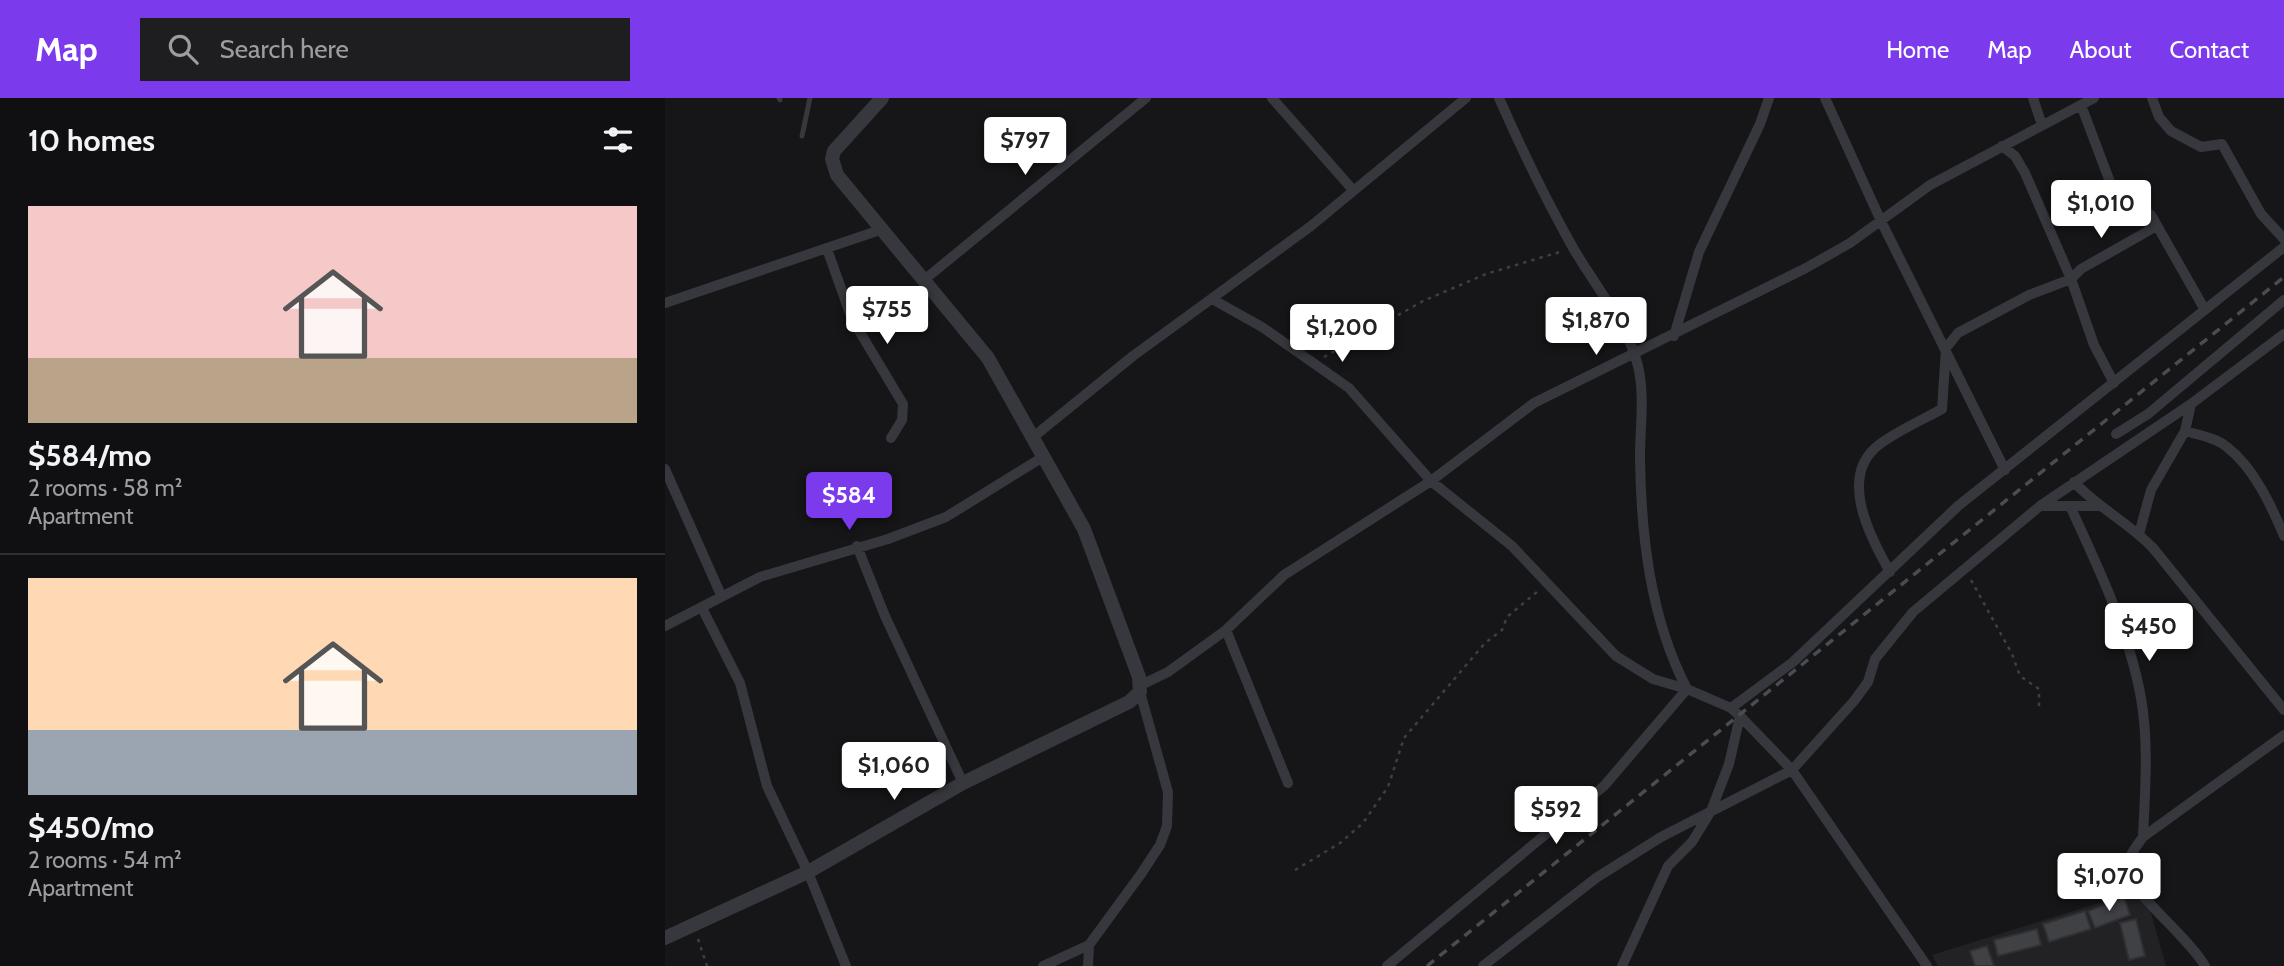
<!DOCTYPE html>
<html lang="en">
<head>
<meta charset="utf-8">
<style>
  body { margin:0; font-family:Cabin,sans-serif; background:#1e1e20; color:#f1f3f6; height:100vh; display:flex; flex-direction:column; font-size:26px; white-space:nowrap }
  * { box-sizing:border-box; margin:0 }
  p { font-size:23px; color:#9c9d9f }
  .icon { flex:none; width:38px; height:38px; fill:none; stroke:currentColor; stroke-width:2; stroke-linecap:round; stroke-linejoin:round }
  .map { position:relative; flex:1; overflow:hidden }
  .drawer { display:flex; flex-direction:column; background:#101012; width:665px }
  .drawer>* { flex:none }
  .price { position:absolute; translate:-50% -60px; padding:0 16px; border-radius:7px; background:#fff; color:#222; font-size:23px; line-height:46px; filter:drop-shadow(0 2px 4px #0008) }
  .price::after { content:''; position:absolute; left:50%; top:42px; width:21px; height:16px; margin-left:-10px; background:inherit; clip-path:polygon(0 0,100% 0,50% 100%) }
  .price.current { background:#7c3aed; color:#fff }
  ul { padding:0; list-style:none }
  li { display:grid; align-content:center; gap:14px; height:371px; padding:0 28px }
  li+li { border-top:2px solid #303032 }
  li span { display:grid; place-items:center; height:217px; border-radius:0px; color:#555 }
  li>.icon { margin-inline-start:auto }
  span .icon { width:126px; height:126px; fill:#fffc; stroke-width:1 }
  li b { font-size:30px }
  h2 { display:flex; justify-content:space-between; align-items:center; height:84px; padding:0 28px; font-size:30px }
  header { display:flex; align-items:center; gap:42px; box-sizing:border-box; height:98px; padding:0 35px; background:#7c3aed; color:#fff }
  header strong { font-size:33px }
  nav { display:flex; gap:38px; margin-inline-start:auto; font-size:24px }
  .search { width:490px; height:63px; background:#1e1e20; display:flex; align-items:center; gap:18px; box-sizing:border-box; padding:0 24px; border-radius:0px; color:#9c9d9f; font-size:26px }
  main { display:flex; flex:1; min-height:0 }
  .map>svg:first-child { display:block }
  .built { fill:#222225 }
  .building { fill:#404145; stroke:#303034; stroke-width:2 }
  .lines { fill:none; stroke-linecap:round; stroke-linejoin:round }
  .path { stroke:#3d3f44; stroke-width:2.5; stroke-dasharray:3.5 5; stroke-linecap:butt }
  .service { stroke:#37383d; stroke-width:5 }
  .minor { stroke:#37383d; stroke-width:10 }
  .tertiary { stroke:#37383d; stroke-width:14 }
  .rail { stroke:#4a4c52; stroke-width:3.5; stroke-dasharray:9 7; stroke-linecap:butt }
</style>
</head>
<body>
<header>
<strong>Map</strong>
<div class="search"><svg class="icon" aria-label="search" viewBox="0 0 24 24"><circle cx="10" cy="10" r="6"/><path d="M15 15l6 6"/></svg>Search here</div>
<nav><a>Home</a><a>Map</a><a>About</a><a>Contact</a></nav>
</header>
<main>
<section class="drawer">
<h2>10 homes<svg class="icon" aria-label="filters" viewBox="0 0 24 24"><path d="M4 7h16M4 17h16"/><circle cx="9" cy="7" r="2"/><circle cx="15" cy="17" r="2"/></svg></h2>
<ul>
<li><span style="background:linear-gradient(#f6c9c9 70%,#b9a48a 0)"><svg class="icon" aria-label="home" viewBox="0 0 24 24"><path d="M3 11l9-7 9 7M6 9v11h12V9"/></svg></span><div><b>$584/mo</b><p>2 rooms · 58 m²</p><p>Apartment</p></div></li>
<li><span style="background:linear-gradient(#ffd9b3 70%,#9aa5b1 0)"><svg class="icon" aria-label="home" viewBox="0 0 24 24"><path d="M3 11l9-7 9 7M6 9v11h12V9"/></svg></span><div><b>$450/mo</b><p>2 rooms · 54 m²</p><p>Apartment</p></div></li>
</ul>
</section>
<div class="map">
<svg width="1619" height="868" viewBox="0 0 1619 868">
  <rect width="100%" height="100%" fill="#161618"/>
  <path class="built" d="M1479,791L1501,868H1273L1267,857Z"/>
  <path class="building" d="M1459,799L1465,817L1430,830L1423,813Z
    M1420,813L1426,831L1384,844L1378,826Z
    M1471,821L1480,858L1464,862L1455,825Z
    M1372,831L1376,847L1333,858L1329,842Z
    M1322,848L1329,868H1310L1305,853Z"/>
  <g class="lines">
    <path class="path" d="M659,259L758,203L821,176L898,153
      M1306,482L1347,556L1355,578L1374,591V608
      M630,772L675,745L698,725L723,689L739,640L820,545L837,532L842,519L873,493
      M33,841L42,868"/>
    <path class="service" d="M114,0L115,2
      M137,38L145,0"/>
    <path class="minor" d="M607,0L688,92
      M1160,0L1216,123L1340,372
      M1368,0L1377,27
      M1487,0L1494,19L1506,33L1536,49L1557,46L1596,116L1619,141
      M1416,7L1445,84L1454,95L1486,117L1540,212
      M1337,48L1350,58L1360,75L1406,181L1429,247L1449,285
      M162,151L187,221L238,306L237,322L226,340
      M259,182L481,0
      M547,201L597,229L684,290L766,383L847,448L951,558L988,581L1022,591L1066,610L1075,618L1127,672L1262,868
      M0,205L215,132
      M1009,238L1034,154L1095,26L1104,0
      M1520,333C1534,337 1551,340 1562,349C1589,370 1606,407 1619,438
      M1451,336L1483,316L1619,202
      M367,340L468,258L646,128L801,0
      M0,371L56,497
      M1409,384C1433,410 1463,424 1488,450L1619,612
      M1375,408H1432
      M1405,408C1433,469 1464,533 1476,600C1484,646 1480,693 1478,739
      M1474,436L1486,392L1520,333L1526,306
      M192,448L220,518L298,685
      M1225,474C1205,439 1172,377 1215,346C1234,332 1257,322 1277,311L1281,250L1293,235L1364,197L1406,181L1416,171L1490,129
      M37,510L75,585L102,688L143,774L181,868
      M0,528L95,479L223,441L281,419L378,359
      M561,532L623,685
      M476,587L503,574L561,532L619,477L766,383L869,305L1141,170L1185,145L1265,87L1429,0
      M1066,610L1128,564L1293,408L1619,149
      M378,868L424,847
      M423,868L424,847L476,776L495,747L502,728L503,694L475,594
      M722,868L939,688L1022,591C985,520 976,437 975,359C975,330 980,297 973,268C962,224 929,187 907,148C880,100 856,50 834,0
      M818,868L931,780L996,739L1127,672L1189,603L1203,584L1210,561L1248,514L1375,408L1526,306L1619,236
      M957,868L1003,768L1027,744L1046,713L1064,666L1075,618
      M1540,868C1525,841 1467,795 1463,774C1460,761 1471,749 1478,739L1619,637"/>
    <path class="tertiary" d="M0,840L143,774L298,685L464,604L475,594L474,579L419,431L323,260L172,77L167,61L169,53L217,0"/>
    <path class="rail" d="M762,868L1619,179"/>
  </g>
</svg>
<b class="price" style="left:360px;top:79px">$797</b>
<b class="price" style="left:1436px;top:142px">$1,010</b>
<b class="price" style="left:222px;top:248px">$755</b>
<b class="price" style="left:931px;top:259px">$1,870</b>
<b class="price" style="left:677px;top:266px">$1,200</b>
<b class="price current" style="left:184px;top:434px">$584</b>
<b class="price" style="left:1484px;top:565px">$450</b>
<b class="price" style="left:229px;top:704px">$1,060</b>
<b class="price" style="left:891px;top:748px">$592</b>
<b class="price" style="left:1444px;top:815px">$1,070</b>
</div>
</main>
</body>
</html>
